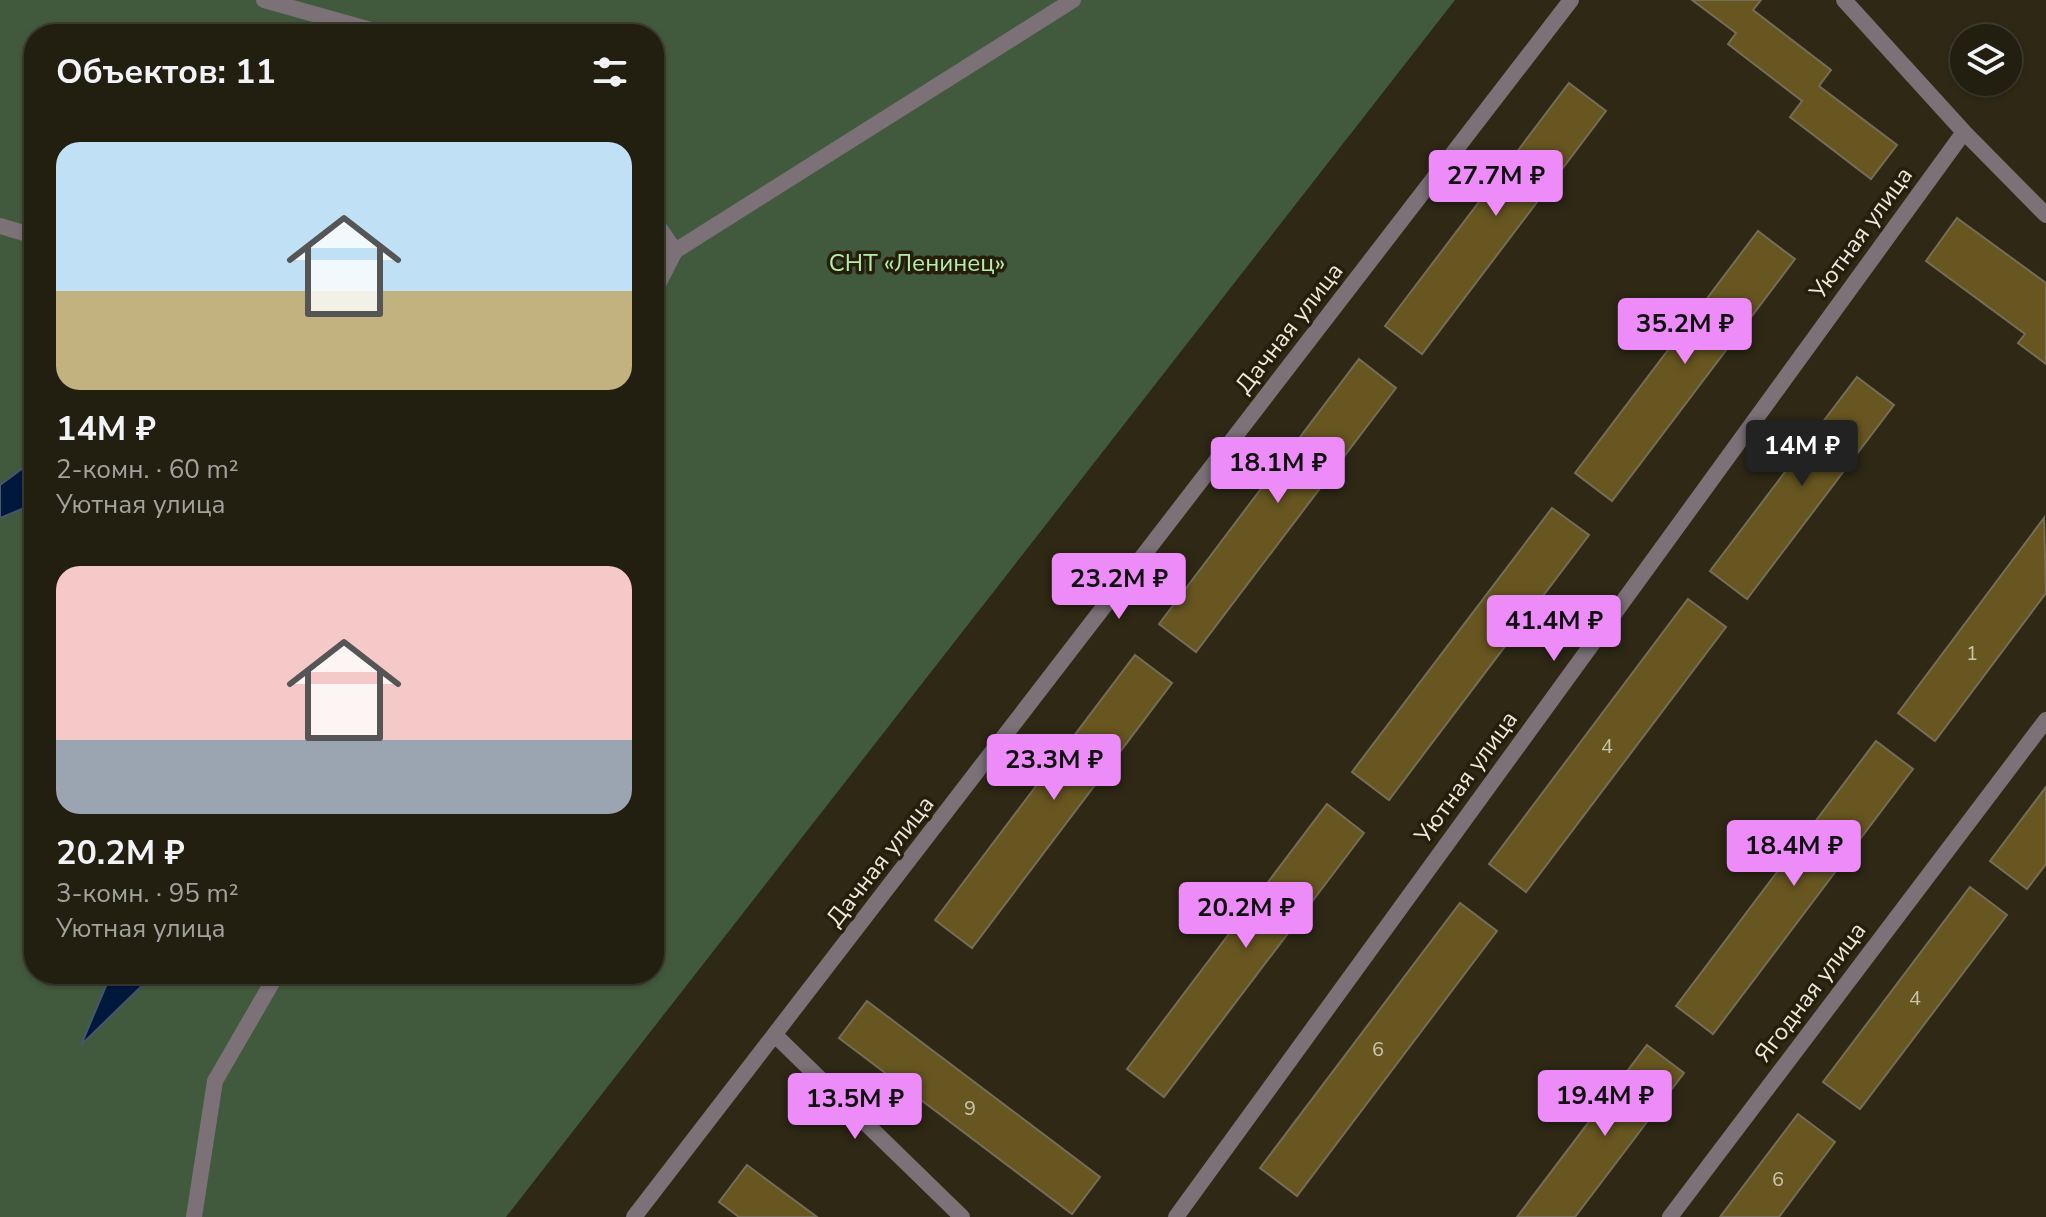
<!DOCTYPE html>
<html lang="ru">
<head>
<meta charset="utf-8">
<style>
  body { margin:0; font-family:"Nunito Sans",sans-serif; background:#2e2b1e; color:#f1f3f6; height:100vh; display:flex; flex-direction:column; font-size:30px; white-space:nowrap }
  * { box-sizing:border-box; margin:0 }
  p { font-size:26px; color:#a2a29f }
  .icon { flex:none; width:44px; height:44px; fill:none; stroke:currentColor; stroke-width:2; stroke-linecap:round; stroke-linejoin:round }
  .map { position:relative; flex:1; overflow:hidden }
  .side { position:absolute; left:24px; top:24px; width:640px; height:960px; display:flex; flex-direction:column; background:#221e10; border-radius:32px; box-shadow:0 2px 6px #0004,0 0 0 2px #3f3c30 }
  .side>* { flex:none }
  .tools { position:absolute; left:1950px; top:24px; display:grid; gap:16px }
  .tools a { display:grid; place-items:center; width:72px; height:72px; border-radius:50%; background:#221e10; box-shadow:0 2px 6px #0004,0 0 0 2px #3f3c30; font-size:40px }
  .price { position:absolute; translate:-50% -68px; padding:0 18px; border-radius:8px; background:#ed8cf9; color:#111; font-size:26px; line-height:52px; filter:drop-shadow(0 2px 4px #0008) }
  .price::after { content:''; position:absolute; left:50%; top:48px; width:24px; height:18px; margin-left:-12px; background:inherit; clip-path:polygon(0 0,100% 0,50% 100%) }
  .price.selected { background:#222; color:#fff }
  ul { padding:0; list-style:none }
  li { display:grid; align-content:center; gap:16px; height:424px; padding:0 32px }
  li span { display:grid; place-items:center; height:248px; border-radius:24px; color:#555 }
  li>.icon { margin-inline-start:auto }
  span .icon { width:144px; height:144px; fill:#fffc; stroke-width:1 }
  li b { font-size:34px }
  h2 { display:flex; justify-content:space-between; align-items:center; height:96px; padding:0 32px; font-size:34px }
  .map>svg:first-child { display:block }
  .green { fill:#41593c; fill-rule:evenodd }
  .water { fill:#00183c; stroke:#47566c; stroke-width:2 }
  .building { fill:#675620; stroke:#746d58; stroke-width:2 }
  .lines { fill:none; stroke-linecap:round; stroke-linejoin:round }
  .lane { stroke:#7b7177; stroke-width:16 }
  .street { stroke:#7b7177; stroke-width:16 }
  .labels { text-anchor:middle; stroke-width:7; stroke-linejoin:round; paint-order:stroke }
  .number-label { font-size:20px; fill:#cbc4ad }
  .street-label { font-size:24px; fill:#ece8dc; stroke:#241e0b }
  .park-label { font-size:24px; fill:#b6edaa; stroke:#241e0b }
</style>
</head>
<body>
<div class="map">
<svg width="2046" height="1217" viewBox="0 0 2046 1217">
  <rect width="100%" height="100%" fill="#2e2815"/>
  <path class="green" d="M0,0H1455L506,1217H0ZM34,34H654V974H34Z"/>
  <path class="water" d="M34,460V504L0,518V485Z
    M111,974H154L81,1045Z"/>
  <path class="building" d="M1692,0H1761L1753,10L1831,70L1819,86L1897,145L1871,179L1790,117L1802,101L1728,44L1736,33Z
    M1569,83L1606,111L1422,354L1385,326Z
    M1957,218L2046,283V364L2018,343L2025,334L1926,261Z
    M1758,231L1795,259L1612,501L1575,473Z
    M1359,359L1396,388L1196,652L1159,624Z
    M1857,377L1894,405L1747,599L1710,571Z
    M1552,508L1589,535L1389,800L1352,772Z
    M2044,518L2046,593L1935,741L1898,713Z
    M1688,599L1726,627L1526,892L1489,864Z
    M1135,655L1172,683L972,948L935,920Z
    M1876,741L1913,769L1713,1034L1676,1006Z
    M2046,787V864L2027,889L1990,861Z
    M1327,804L1364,833L1164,1097L1127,1069Z
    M1970,887L2007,915L1860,1109L1823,1082Z
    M1460,903L1497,931L1297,1196L1260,1168Z
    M867,1001L1100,1177L1072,1214L839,1038Z
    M1647,1045L1684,1073L1575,1217H1517Z
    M1798,1114L1835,1142L1779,1217H1720Z
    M747,1165L817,1217H739L719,1202Z"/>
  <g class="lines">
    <path class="lane" d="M264,0L385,34
      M654,220L675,251L1073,0
      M0,226L34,236
      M654,292L675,251
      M194,1217L215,1081L277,974"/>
    <path class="street" d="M1844,0L1964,132L2046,215
      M776,1036L962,1217
      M634,1217L1571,0
      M1176,1217L1964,132
      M1670,1217L2046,720"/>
  </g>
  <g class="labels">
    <g class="number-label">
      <text x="1972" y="660">1</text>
      <text x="1607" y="753">4</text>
      <text x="1915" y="1005">4</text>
      <text x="1378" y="1056">6</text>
      <text x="970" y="1115">9</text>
      <text x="1778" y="1186">6</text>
    </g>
    <g class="street-label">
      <text transform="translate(1861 233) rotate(-54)" y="8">Уютная улица</text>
      <text transform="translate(1289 328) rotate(-52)" y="8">Дачная улица</text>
      <text transform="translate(1466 777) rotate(-54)" y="8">Уютная улица</text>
      <text transform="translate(880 861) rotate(-52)" y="8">Дачная улица</text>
      <text transform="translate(1810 992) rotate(-53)" y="8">Ягодная улица</text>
    </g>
    <g class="park-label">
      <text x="917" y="271">СНТ «Ленинец»</text>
    </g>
  </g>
</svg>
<div class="tools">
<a><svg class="icon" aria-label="layers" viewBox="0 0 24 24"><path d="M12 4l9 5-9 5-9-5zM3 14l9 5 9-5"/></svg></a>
</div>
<b class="price" style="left:1496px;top:218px">27.7M ₽</b>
<b class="price" style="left:1685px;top:366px">35.2M ₽</b>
<b class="price selected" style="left:1802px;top:488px">14M ₽</b>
<b class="price" style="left:1278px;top:505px">18.1M ₽</b>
<b class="price" style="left:1119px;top:621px">23.2M ₽</b>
<b class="price" style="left:1554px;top:663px">41.4M ₽</b>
<b class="price" style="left:1054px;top:802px">23.3M ₽</b>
<b class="price" style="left:1794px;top:888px">18.4M ₽</b>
<b class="price" style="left:1246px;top:950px">20.2M ₽</b>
<b class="price" style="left:1605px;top:1138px">19.4M ₽</b>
<b class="price" style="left:855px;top:1141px">13.5M ₽</b>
<section class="side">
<h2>Объектов: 11<svg class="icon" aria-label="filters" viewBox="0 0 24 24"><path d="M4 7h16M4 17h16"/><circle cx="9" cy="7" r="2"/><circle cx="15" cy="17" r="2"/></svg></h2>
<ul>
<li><span style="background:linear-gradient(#bfe0f5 60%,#c2b280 0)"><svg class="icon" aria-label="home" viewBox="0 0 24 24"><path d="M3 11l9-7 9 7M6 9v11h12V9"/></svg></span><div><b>14M ₽</b><p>2-комн. · 60 m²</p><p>Уютная улица</p></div></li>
<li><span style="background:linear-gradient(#f6c9c9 70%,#9aa5b1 0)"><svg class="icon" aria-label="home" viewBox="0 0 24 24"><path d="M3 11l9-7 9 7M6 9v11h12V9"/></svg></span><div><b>20.2M ₽</b><p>3-комн. · 95 m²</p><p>Уютная улица</p></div></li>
</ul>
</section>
</div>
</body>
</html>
